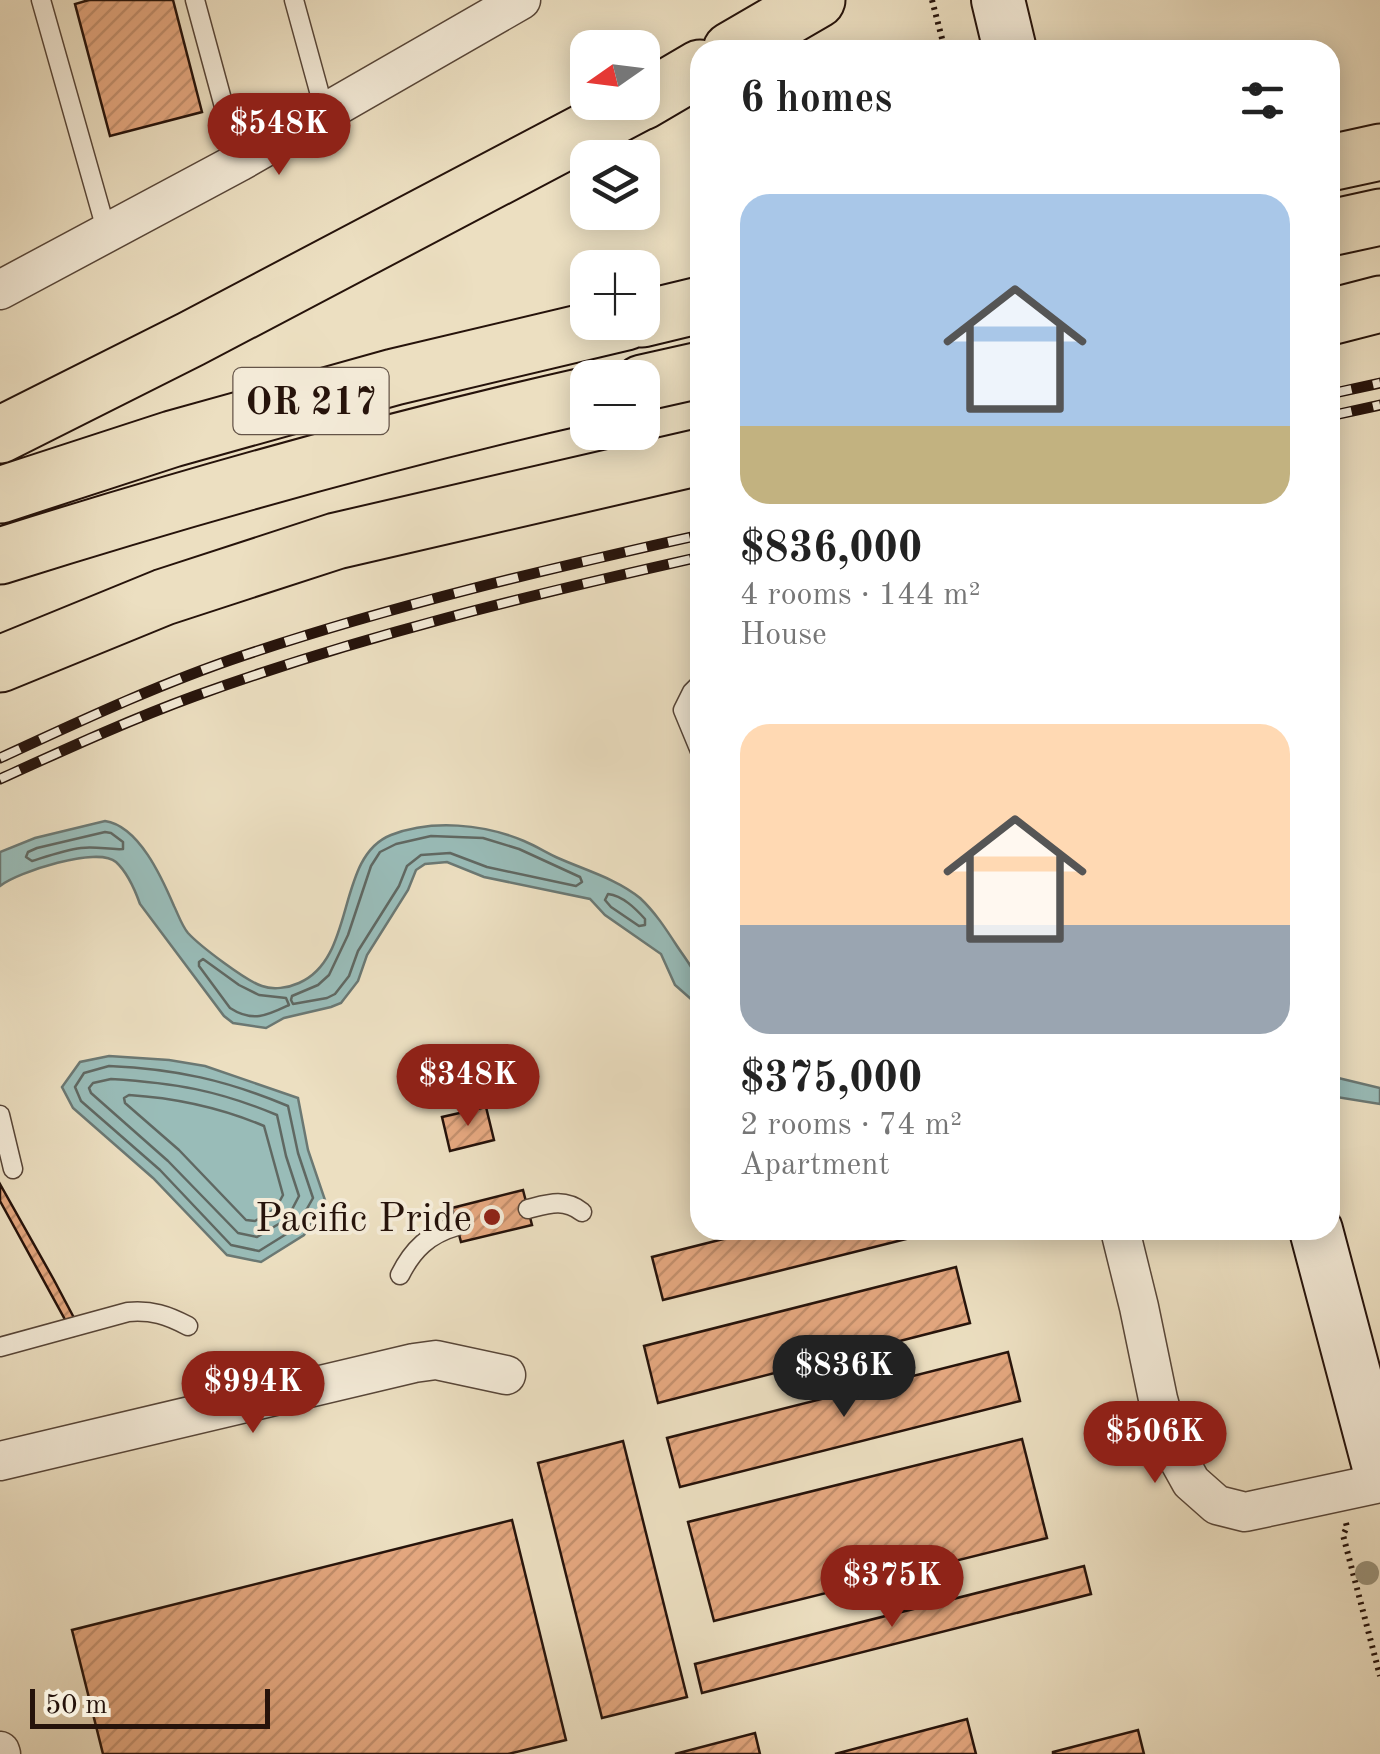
<!DOCTYPE html>
<html lang="en">
<head>
<meta charset="utf-8">
<style>
  body { margin:0; font-family:"Old Standard TT",serif; background:#f2f2f2; color:#222; height:100vh; display:flex; flex-direction:column; font-size:38px; white-space:nowrap }
  * { box-sizing:border-box; margin:0 }
  p { font-size:32px; color:#767676 }
  .icon { flex:none; width:55px; height:55px; fill:none; stroke:currentColor; stroke-width:2; stroke-linecap:round; stroke-linejoin:round }
  .map { position:relative; flex:1; overflow:hidden }
  .drawer { position:absolute; left:690px; top:40px; width:650px; height:1200px; display:flex; flex-direction:column; background:#fff; border-radius:30px; box-shadow:0 5px 25px #0003 }
  .drawer>* { flex:none }
  .needle { width:65px; rotate:256deg }
  .tools { position:absolute; left:570px; top:30px; display:grid; gap:20px }
  .tools a { display:grid; place-items:center; width:90px; height:90px; border-radius:20px; background:#fff; box-shadow:0 5px 25px #0003; font-size:50px }
  .scale { position:absolute; left:30px; bottom:25px; width:240px; box-sizing:border-box; padding-left:10px; border:5px solid #26130b; border-top:0; font-size:28px; line-height:35px; white-space:nowrap; color:#26130b; -webkit-text-stroke:8px #f3ead7; paint-order:stroke }
  .price { position:absolute; translate:-50% -85px; padding:0 22px; border-radius:35px; background:#8f2418; color:#fff; font-size:32px; line-height:65px; filter:drop-shadow(0 2px 5px #0008) }
  .price::after { content:''; position:absolute; left:50%; top:60px; width:30px; height:22px; margin-left:-15px; background:inherit; clip-path:polygon(0 0,100% 0,50% 100%) }
  .price.selected { background:#222; color:#fff }
  ul { padding:0; list-style:none }
  li { display:grid; align-content:center; gap:20px; height:530px; padding:0 50px }
  li span { display:grid; place-items:center; height:310px; border-radius:30px; color:#555 }
  li>.icon { margin-inline-start:auto }
  span .icon { width:180px; height:180px; fill:#fffc; stroke-width:1 }
  li b { font-size:42px }
  h2 { display:flex; justify-content:space-between; align-items:center; height:120px; padding:0 50px; font-size:42px }
  .map>svg:first-child { display:block }
  .water { fill:#99bcb8; stroke:#6b7873; stroke-width:2.5 }
  .lines { fill:none; stroke-linecap:round; stroke-linejoin:round }
  .shore { stroke:#606862; stroke-width:2.5 }
  .building { fill:url(#building-hatch); stroke:#26130b; stroke-width:2.5 }
  .lane-casing { stroke:#584638; stroke-width:21 }
  .street-casing { stroke:#584638; stroke-width:41 }
  .secondary-casing { stroke:#26130b; stroke-width:56 }
  .highway-casing { stroke:#26130b; stroke-width:59 }
  .path { stroke:#26130b; stroke-width:6; stroke-dasharray:2.5 5; stroke-linecap:butt }
  .lane { stroke:#f3ead7; stroke-width:18 }
  .street { stroke:#f3ead7; stroke-width:38 }
  .secondary { stroke:#f3ead7; stroke-width:52 }
  .highway { stroke:#ecdfc1; stroke-width:55 }
  .rail-casing { stroke:#26130b; stroke-width:11 }
  .rail { stroke:#f3ead7; stroke-width:8; stroke-dasharray:22; stroke-linecap:butt }
  .tree { fill:#9a9178 }
  .poi-dot { fill:#8f2418; stroke:#f3ead7; stroke-width:4 }
  .labels { text-anchor:middle; stroke-width:8; stroke-linejoin:round; paint-order:stroke }
  .shield { fill:#f3ead7; stroke:#645448; stroke-width:2.5 }
  .shield-label { font-size:38px; font-weight:bold; fill:#26130b }
  .poi-label { font-size:40px; fill:#26130b; stroke:#f3ead7; text-anchor:end }
</style>
</head>
<body>
<div class="map">
<svg width="1380" height="1754" viewBox="0 0 1380 1754">
  <defs>
    <pattern id="building-hatch" width="6" height="6" patternUnits="userSpaceOnUse" patternTransform="scale(2.5)"><rect width="6" height="6" fill="#e4a77f"/><path d="M-1 1l2-2M0 6l6-6M5 7l2-2" fill="none" stroke="#c38f6c"/></pattern>
  </defs>
  <rect width="100%" height="100%" fill="#ecdfc1"/>
  <filter id="stains"><feTurbulence type="fractalNoise" baseFrequency=".002" numOctaves="4"/><feColorMatrix values="0 0 0 0 .2 0 0 0 0 .09 0 0 0 0 .02 0 0 0 .5 -.17"/></filter>
  <radialGradient id="worn" r=".72"><stop offset=".6" stop-color="#630" stop-opacity="0"/><stop offset="1" stop-color="#630" stop-opacity=".3"/></radialGradient>
  <path class="water" d="M105,821C139,826 162,878 174,906C178,914 182,926 188,933C200,946 246,981 262,986C273,990 288,988 299,983C357,958 335,857 391,835C432,819 484,824 524,841C536,846 547,853 558,858C585,870 617,879 640,898C655,912 666,929 677,946C695,973 700,974 700,1007L675,985L661,954L605,915L590,899L484,877L447,862L425,864L416,870L408,890L367,955L358,981L341,1003L331,1007L284,1018L266,1028L233,1023L224,1016L140,904C135,890 127,872 116,862C98,846 17,872 0,886V852L35,838Z
    M109,1056L169,1060L205,1066L298,1098L308,1150L325,1200L304,1235L261,1262L227,1255L153,1178L73,1108L62,1087L80,1062Z
    M1330,1076L1380,1088V1104L1330,1096Z"/>
  <g class="lines">
    <path class="shore" d="M105,832L111,833L123,842V849C110,850 96,846 81,848C65,850 48,856 32,861L26,857L28,852L37,848Z
      M431,836L483,838L519,849L580,877L582,882L576,886L487,867L450,853L421,855L407,866L399,886L358,951L349,976L335,994L327,998L293,1004L291,1000L292,996L318,985L329,975L348,935L371,866L380,852L396,844Z
      M608,894C623,896 635,908 645,919V925L639,926L611,907L605,900Z
      M203,959L239,985L259,995L286,998L289,1005C268,1015 253,1023 230,1008L199,966V962Z
      M109,1066C176,1069 226,1080 288,1106L298,1153L313,1198L296,1228L259,1251L231,1245L160,1170L81,1101L75,1087L84,1073Z
      M111,1079C175,1083 217,1090 277,1115L286,1156L299,1196L287,1219L257,1237L238,1233L168,1161L91,1093L89,1088L93,1083Z
      M129,1095C176,1098 219,1107 264,1126L283,1195L276,1208L255,1221L246,1220L179,1150L125,1103L124,1098Z"/>
  </g>
  <path class="building" d="M89,0H173L202,112L110,136L75,4Z
    M486,1107L494,1140L450,1151L442,1117Z
    M0,1184L54,1280L82,1333L74,1336L0,1201Z
    M523,1190L532,1225L461,1242L452,1208Z
    M759,1230H942L663,1300L652,1257Z
    M956,1267L970,1323L658,1403L644,1346Z
    M1008,1352L1020,1401L680,1487L667,1438Z
    M1022,1439L1047,1538L714,1621L688,1522Z
    M623,1441L687,1697L602,1718L538,1463Z
    M512,1520L566,1740L508,1754H103L72,1630Z
    M1084,1566L1091,1594L702,1693L695,1664Z
    M967,1719L976,1754H835Z
    M1138,1730L1144,1754H1053V1752Z
    M755,1733L760,1754H675Z"/>
  <g class="lines">
    <defs>
      <path id="lane" d="M41,0L107,233
        M195,0L239,162
        M294,0L325,113
        M700,684L692,692L683,710L700,751
        M0,1115L13,1169
        M528,1209C548,1204 564,1198 582,1212
        M400,1275C413,1249 429,1234 457,1226
        M0,1347L128,1312C152,1310 167,1315 188,1326"/>
      <path id="street" d="M0,290L239,162L521,0
        M1120,1230L1139,1307L1158,1399L1171,1446L1191,1482L1217,1505L1245,1512L1380,1483
        M0,1461L414,1363L436,1360L506,1375
        M0,1751L1,1754"/>
      <path id="secondary" d="M998,0L1010,50
        M1316,1230L1380,1471"/>
      <path id="highway" d="M731,50L817,0
        M642,102L700,68
        M1330,163L1380,152
        M1330,228L1380,217
        M1330,317L1380,304
        M642,319L700,305
        M642,383L700,370
        M0,435L191,339L641,102
        M0,495L172,439L394,377L626,322
        M0,556C194,495 389,440 588,395
        M0,664L164,597L336,541L700,457"/>
    </defs>
    <use href="#lane" class="lane-casing"/>
    <use href="#street" class="street-casing"/>
    <use href="#secondary" class="secondary-casing"/>
    <use href="#highway" class="highway-casing"/>
    <path class="path" d="M932,0L945,50
      M1346,1523L1347,1527L1343,1535L1380,1676"/>
    <use href="#lane" class="lane"/>
    <use href="#street" class="street"/>
    <use href="#secondary" class="secondary"/>
    <use href="#highway" class="highway"/>
    <defs>
      <path id="rail" d="M1330,394L1380,383
        M1330,416L1380,405
        M0,758C80,721 161,683 245,655C394,605 547,569 700,535
        M0,779C64,750 129,720 195,696C360,636 530,595 700,557"/>
    </defs>
    <use href="#rail" class="rail-casing"/>
    <use href="#rail" class="rail"/>
  </g>
  <circle class="tree" cx="1367" cy="1573" r="12"/>
  <circle class="poi-dot" cx="492" cy="1217" r="10"/>
  <g class="labels">
    <rect class="shield" x="233.5" y="368" width="155" height="66" rx="8"/>
    <g class="shield-label">
      <text x="311" y="414">OR 217</text>
    </g>
    <g class="poi-label">
      <text x="472" y="1231">Pacific Pride</text>
    </g>
  </g>
  <rect width="100%" height="100%" filter="url(#stains)"/>
  <rect width="100%" height="100%" fill="url(#worn)"/>
</svg>
<div class="tools">
<a><svg class="needle" viewBox="-14 -14 28 28"><path d="M0-13l5 13h-10z" fill="#e53935"/><path d="M0 13l5-13h-10z" fill="#767676"/></svg></a>
<a><svg class="icon" aria-label="layers" viewBox="0 0 24 24"><path d="M12 4l9 5-9 5-9-5zM3 14l9 5 9-5"/></svg></a>
<a>+</a>
<a>−</a>
</div>
<div class="scale">50 m</div>
<b class="price" style="left:279px;top:178px">$548K</b>
<b class="price" style="left:468px;top:1129px">$348K</b>
<b class="price selected" style="left:844px;top:1420px">$836K</b>
<b class="price" style="left:253px;top:1436px">$994K</b>
<b class="price" style="left:1155px;top:1486px">$506K</b>
<b class="price" style="left:892px;top:1630px">$375K</b>
<section class="drawer">
<h2>6 homes<svg class="icon" aria-label="filters" viewBox="0 0 24 24"><path d="M4 7h16M4 17h16"/><circle cx="9" cy="7" r="2"/><circle cx="15" cy="17" r="2"/></svg></h2>
<ul>
<li><span style="background:linear-gradient(#a9c7e8 75%,#c2b280 0)"><svg class="icon" aria-label="home" viewBox="0 0 24 24"><path d="M3 11l9-7 9 7M6 9v11h12V9"/></svg></span><div><b>$836,000</b><p>4 rooms · 144 m²</p><p>House</p></div></li>
<li><span style="background:linear-gradient(#ffd9b3 65%,#9aa5b1 0)"><svg class="icon" aria-label="home" viewBox="0 0 24 24"><path d="M3 11l9-7 9 7M6 9v11h12V9"/></svg></span><div><b>$375,000</b><p>2 rooms · 74 m²</p><p>Apartment</p></div></li>
</ul>
</section>
</div>
</body>
</html>
